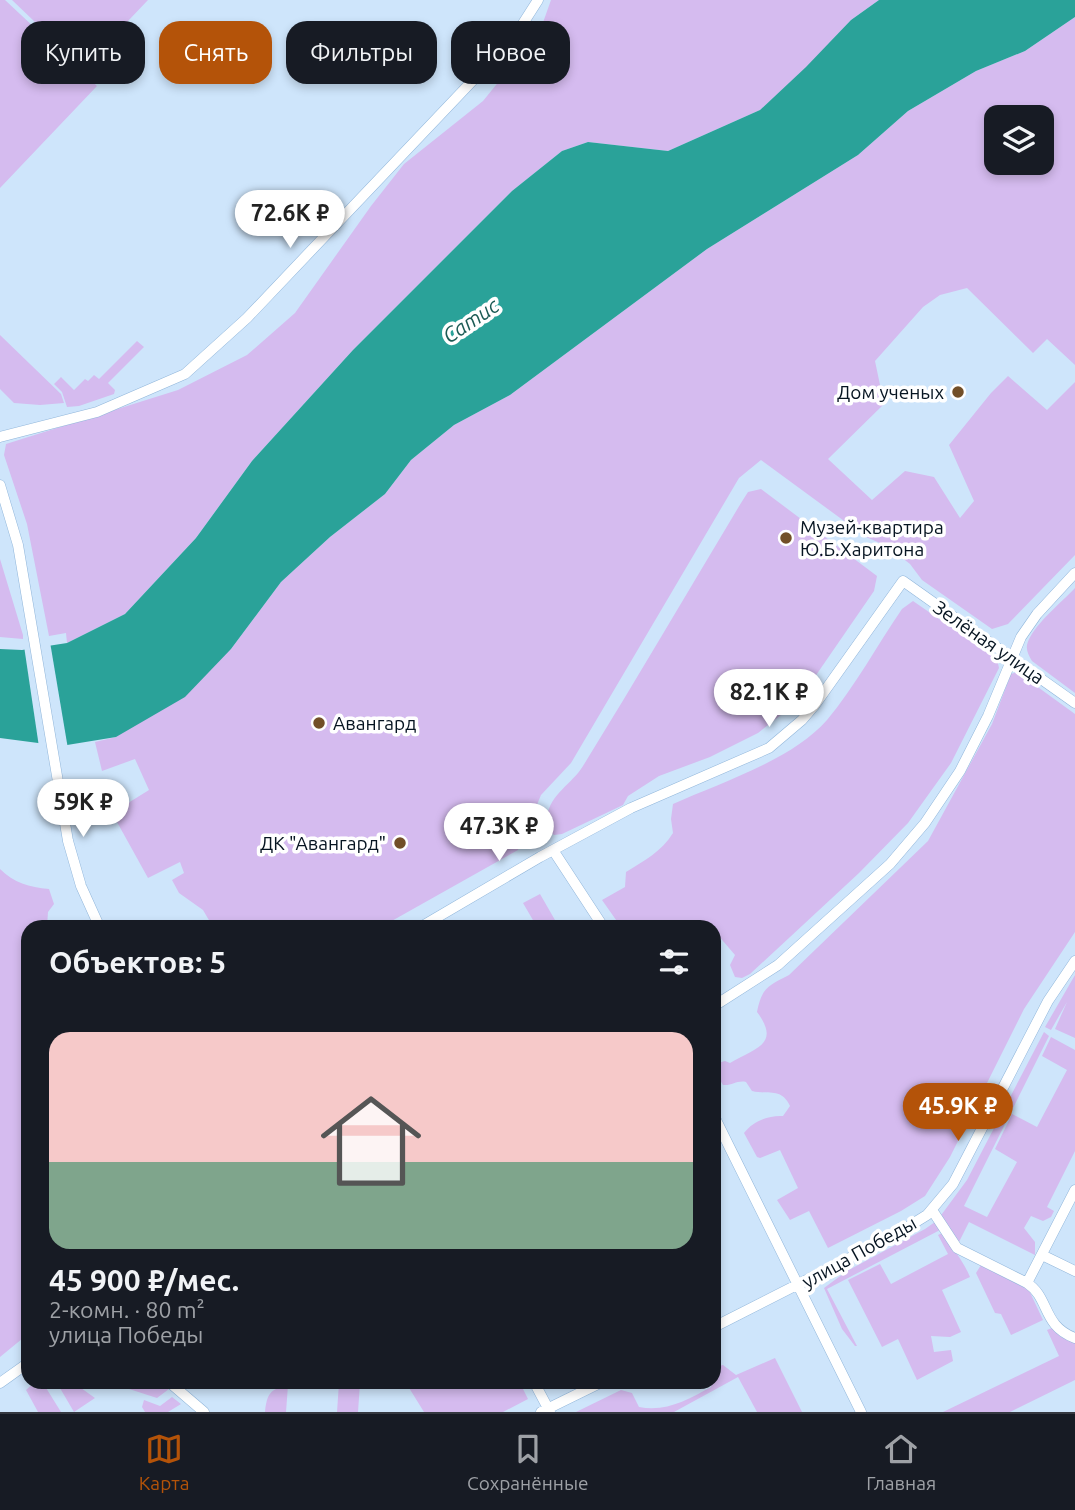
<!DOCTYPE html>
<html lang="ru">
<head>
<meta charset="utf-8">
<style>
  body { margin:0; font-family:Ubuntu,sans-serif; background:#20242c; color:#f1f3f6; height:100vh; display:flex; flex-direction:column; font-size:26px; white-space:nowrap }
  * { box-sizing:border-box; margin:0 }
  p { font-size:23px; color:#9ea1a6 }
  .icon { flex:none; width:38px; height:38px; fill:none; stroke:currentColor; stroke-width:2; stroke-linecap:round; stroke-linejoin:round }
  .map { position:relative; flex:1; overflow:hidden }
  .sheet { position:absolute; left:21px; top:920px; width:700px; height:469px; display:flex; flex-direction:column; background:#171b24; border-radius:21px; box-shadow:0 4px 10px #0003 }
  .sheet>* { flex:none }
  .banner { position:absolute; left:21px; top:21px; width:700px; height:63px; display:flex; gap:14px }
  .tools { position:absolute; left:984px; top:105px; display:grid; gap:14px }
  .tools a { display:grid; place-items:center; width:70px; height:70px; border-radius:14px; background:#171b24; box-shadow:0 4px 10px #0003; font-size:35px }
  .price { position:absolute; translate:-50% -60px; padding:0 16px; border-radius:24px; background:#fff; color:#222; font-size:23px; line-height:46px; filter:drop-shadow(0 2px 4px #0008) }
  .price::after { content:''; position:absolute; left:50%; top:42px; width:21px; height:16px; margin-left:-10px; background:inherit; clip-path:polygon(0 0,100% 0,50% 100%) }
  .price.current { background:#b45309; color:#fff }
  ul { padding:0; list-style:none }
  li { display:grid; align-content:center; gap:14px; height:371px; padding:0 28px }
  li span { display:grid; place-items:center; height:217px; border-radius:21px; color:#555 }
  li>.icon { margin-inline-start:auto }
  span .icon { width:126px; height:126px; fill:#fffc; stroke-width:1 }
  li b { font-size:30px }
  h2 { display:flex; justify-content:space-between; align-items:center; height:84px; padding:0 28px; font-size:30px }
  .tag { padding:0 24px; border-radius:21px; background:#171b24; box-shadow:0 4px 10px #0003; font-size:24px; line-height:63px }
  .tag.current { background:#b45309; color:#fff }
  .menu { display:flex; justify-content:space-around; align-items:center; height:98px; border-top:2px solid #363941; background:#171b24; font-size:19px; color:#9ea1a6 }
  .menu a { display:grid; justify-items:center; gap:4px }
  .menu .current { color:#b45309 }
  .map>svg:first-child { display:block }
  .green { fill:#d5bbef; fill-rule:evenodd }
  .water { fill:#2aa299 }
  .pier { fill:#cee5fb }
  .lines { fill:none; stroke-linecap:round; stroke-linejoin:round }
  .minor-casing { stroke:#91b6da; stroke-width:11 }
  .minor { stroke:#fff; stroke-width:10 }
  .poi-dot { fill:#724f28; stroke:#fff; stroke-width:2.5 }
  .labels { text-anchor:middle; stroke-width:7; stroke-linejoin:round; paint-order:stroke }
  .poi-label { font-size:19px; fill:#061421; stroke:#fff; text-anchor:end }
  .street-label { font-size:19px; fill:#061421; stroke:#fff }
  .water-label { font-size:21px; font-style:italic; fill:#1c5b55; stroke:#fff }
</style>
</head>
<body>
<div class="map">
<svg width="1075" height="1412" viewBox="0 0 1075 1412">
  <rect width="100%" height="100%" fill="#cee5fb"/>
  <path class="green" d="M0,0H5L97,86L0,188Z
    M12,0H148L108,42L121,55L141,33V38L101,81L90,71L98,62L94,57L83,68Z
    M551,0H879L851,20L807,67L760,110L668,151L588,142L562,151L512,191L353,350L252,461L196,538L125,614L67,643L66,633L49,636L27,524L4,455L6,444L178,390L247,355L295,313L371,206L404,164L483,101L540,31Z
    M1075,17V365L1047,339L1033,353L967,288L940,295L923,307L875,361L884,404L828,459L872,500L905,471L934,477L960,518L974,501L949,445L991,393L1008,376L1047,410L1075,382V555L1008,624L992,629L922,580L910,564L887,546L866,537L761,460L739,478L571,763L541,795L518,850L381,927H213L203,910L179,893L172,880L184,873L180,862L148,878L112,813L149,790L135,759L102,771L95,742L116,737L231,649L281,582L330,537L385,494L411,460L454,425L510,395L707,249L858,155L908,111L976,71L1025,51ZM996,117H1041V163H996Z
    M0,335L61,394L64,403L40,405L14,403L0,389Z
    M137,341L144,347L108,383L115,390L114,394L79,406L67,407L62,392L54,384L61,377L74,390L85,379L88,381L94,375L99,379Z
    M761,489L877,576L874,591L801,697L781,715L758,733L710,757L659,776L628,796L623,805L562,834L554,835C548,830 545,825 547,817C550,794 572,784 583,766C637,679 688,591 741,503L748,492Z
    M0,559L23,635V639L0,637Z
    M1075,588V693L1032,661C1029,656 1026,651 1027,645C1031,627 1062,602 1075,588Z
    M913,601L997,659L999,668L951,763L908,823L859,873L750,974L742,978L735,977L730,965L735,955L717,934L714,935V928L621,927L602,900L625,887L626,872C645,860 661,852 673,833L671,819L673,804C722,782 792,760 827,720C854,688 878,644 902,609Z
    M1017,672L1075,714V932L1024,1009L950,1157L925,1196L901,1211L828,1248L809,1211L790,1220L777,1200L798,1188L780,1150L760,1158L757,1157L744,1133C753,1121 769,1115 783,1116L790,1106C781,1087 768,1095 752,1091L746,1082C737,1080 732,1086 723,1085L715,1072L714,1064L725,1061L730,1063C756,1048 781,1044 757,1012C762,987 768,986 789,975L928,841L992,724L1011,674Z
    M0,869C14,883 29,887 49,889L54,904L48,912L47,927L28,928V1334L0,1357Z
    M540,894L559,927H537L523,903Z
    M1075,975V1038L1055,1029L1067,1002L1051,1030L1045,1027Z
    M1044,1032L1049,1036L964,1206L987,1217L1017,1162L995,1149L1012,1114L1037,1127L1067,1070L1042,1056L1051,1037L1075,1050V1151L1047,1207L1054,1211L1051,1217L1043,1221L1031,1216L1024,1228L1035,1242V1255L969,1222L958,1244L939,1218L967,1180Z
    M935,1222L940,1230L827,1289L857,1346H855L842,1329L824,1288L847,1271L925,1229Z
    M942,1233C952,1248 963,1260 970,1277L942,1290L961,1332L950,1337L931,1336L934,1352L951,1350L953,1361L917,1380L898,1339L882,1347L848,1280L880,1264L891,1284L948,1254L938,1235Z
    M981,1265L1028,1288L1043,1320L1011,1335L1001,1314L995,1313L976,1273Z
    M1052,1328L1061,1337L1075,1342V1380L1010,1412H943L1059,1356L1047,1330Z
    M775,1358L802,1412H757L738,1377L674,1412H576L621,1390L632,1393L639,1407C667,1412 687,1400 711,1387L712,1383L714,1382V1367L723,1365L736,1375Z
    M35,1382L43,1383L61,1412H38L26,1390Z
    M57,1383H74L95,1398L74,1412Z
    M126,1383H163L169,1389L157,1398L126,1388Z
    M339,1383H360L358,1412H337Z
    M406,1383H520L528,1399L503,1412H424Z
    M288,1385L286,1412H265C267,1394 270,1389 288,1385Z
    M172,1397L181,1404L168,1412H145L142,1407L144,1400L160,1406Z"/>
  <path class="water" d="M879,0H1075V17L1025,51L976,71L908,111L858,155L707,249L510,395L454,425L411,460L385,494L330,537L281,582L231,649L185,697L116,737L61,746L0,738V649L22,650L67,643L125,614L196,538L252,461L353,350L512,191L562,151L588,142L668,151L760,110L806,67L851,20Z"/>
  <path class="pier" d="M50,642L68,749L39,747L24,646Z"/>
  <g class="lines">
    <defs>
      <path id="minor" d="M0,437L97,412L185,374L247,318L515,36L538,0
        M0,485L18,545L68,841L81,886L100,928
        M553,850L604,928
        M419,928L540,857L631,808L769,748L802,720L814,706L903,581L1075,703
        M714,1006L778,965L890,864L925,823L960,771L988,716L1021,637L1037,614L1075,573
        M714,1116L861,1412
        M932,1210L957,1248L1027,1283L1075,1190
        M1042,1255L1075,1271
        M1027,1283C1050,1298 1042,1326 1075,1338
        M714,1327L893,1236L927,1215L953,1184L1048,1001L1075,961
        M169,1382L204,1412
        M534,1382L550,1412
        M0,1383L28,1363
        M541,1412L602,1382"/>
    </defs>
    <use href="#minor" class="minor-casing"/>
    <use href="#minor" class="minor"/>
  </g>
  <g class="poi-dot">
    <circle cx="958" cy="392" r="7"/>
    <circle cx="786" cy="538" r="7"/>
    <circle cx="319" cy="723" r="7"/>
    <circle cx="400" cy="843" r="7"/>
  </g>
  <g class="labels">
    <g class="poi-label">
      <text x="944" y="399">Дом ученых</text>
      <text x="800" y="534" text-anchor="start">Музей-квартира<tspan x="800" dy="22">Ю.Б.Харитона</tspan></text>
      <text x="333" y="730" text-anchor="start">Авангард</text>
      <text x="386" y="850">ДК "Авангард"</text>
    </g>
    <g class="street-label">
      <text transform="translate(989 642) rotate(35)" y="7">Зелёная улица</text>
      <text transform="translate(859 1252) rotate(-29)" y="7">улица Победы</text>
    </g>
    <g class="water-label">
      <text transform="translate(471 321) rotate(-34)" y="7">Сатис</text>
    </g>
  </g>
</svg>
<div class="tools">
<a><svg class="icon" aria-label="layers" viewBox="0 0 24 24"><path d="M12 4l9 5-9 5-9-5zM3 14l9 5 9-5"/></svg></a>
</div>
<b class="price" style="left:290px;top:250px">72.6K ₽</b>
<b class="price" style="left:769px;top:729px">82.1K ₽</b>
<b class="price" style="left:83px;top:839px">59K ₽</b>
<b class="price" style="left:499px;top:863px">47.3K ₽</b>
<b class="price current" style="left:958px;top:1143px">45.9K ₽</b>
<div class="banner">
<a class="tag">Купить</a>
<a class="tag current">Снять</a>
<a class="tag">Фильтры</a>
<a class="tag">Новое</a>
</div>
<section class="sheet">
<h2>Объектов: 5<svg class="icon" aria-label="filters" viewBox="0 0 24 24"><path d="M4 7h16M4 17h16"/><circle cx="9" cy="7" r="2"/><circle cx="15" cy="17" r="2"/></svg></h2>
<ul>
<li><span style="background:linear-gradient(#f6c9c9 60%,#7fa58c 0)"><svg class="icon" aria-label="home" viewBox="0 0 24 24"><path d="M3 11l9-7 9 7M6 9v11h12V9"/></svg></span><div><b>45 900 ₽/мес.</b><p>2-комн. · 80 m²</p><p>улица Победы</p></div></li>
</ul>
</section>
</div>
<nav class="menu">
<a class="current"><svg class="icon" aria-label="map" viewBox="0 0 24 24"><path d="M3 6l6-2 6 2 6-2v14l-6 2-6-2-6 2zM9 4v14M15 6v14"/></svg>Карта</a>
<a><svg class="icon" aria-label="saved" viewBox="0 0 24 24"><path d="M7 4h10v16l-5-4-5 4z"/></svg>Сохранённые</a>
<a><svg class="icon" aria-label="home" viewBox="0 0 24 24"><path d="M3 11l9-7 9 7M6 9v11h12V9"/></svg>Главная</a>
</nav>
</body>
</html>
